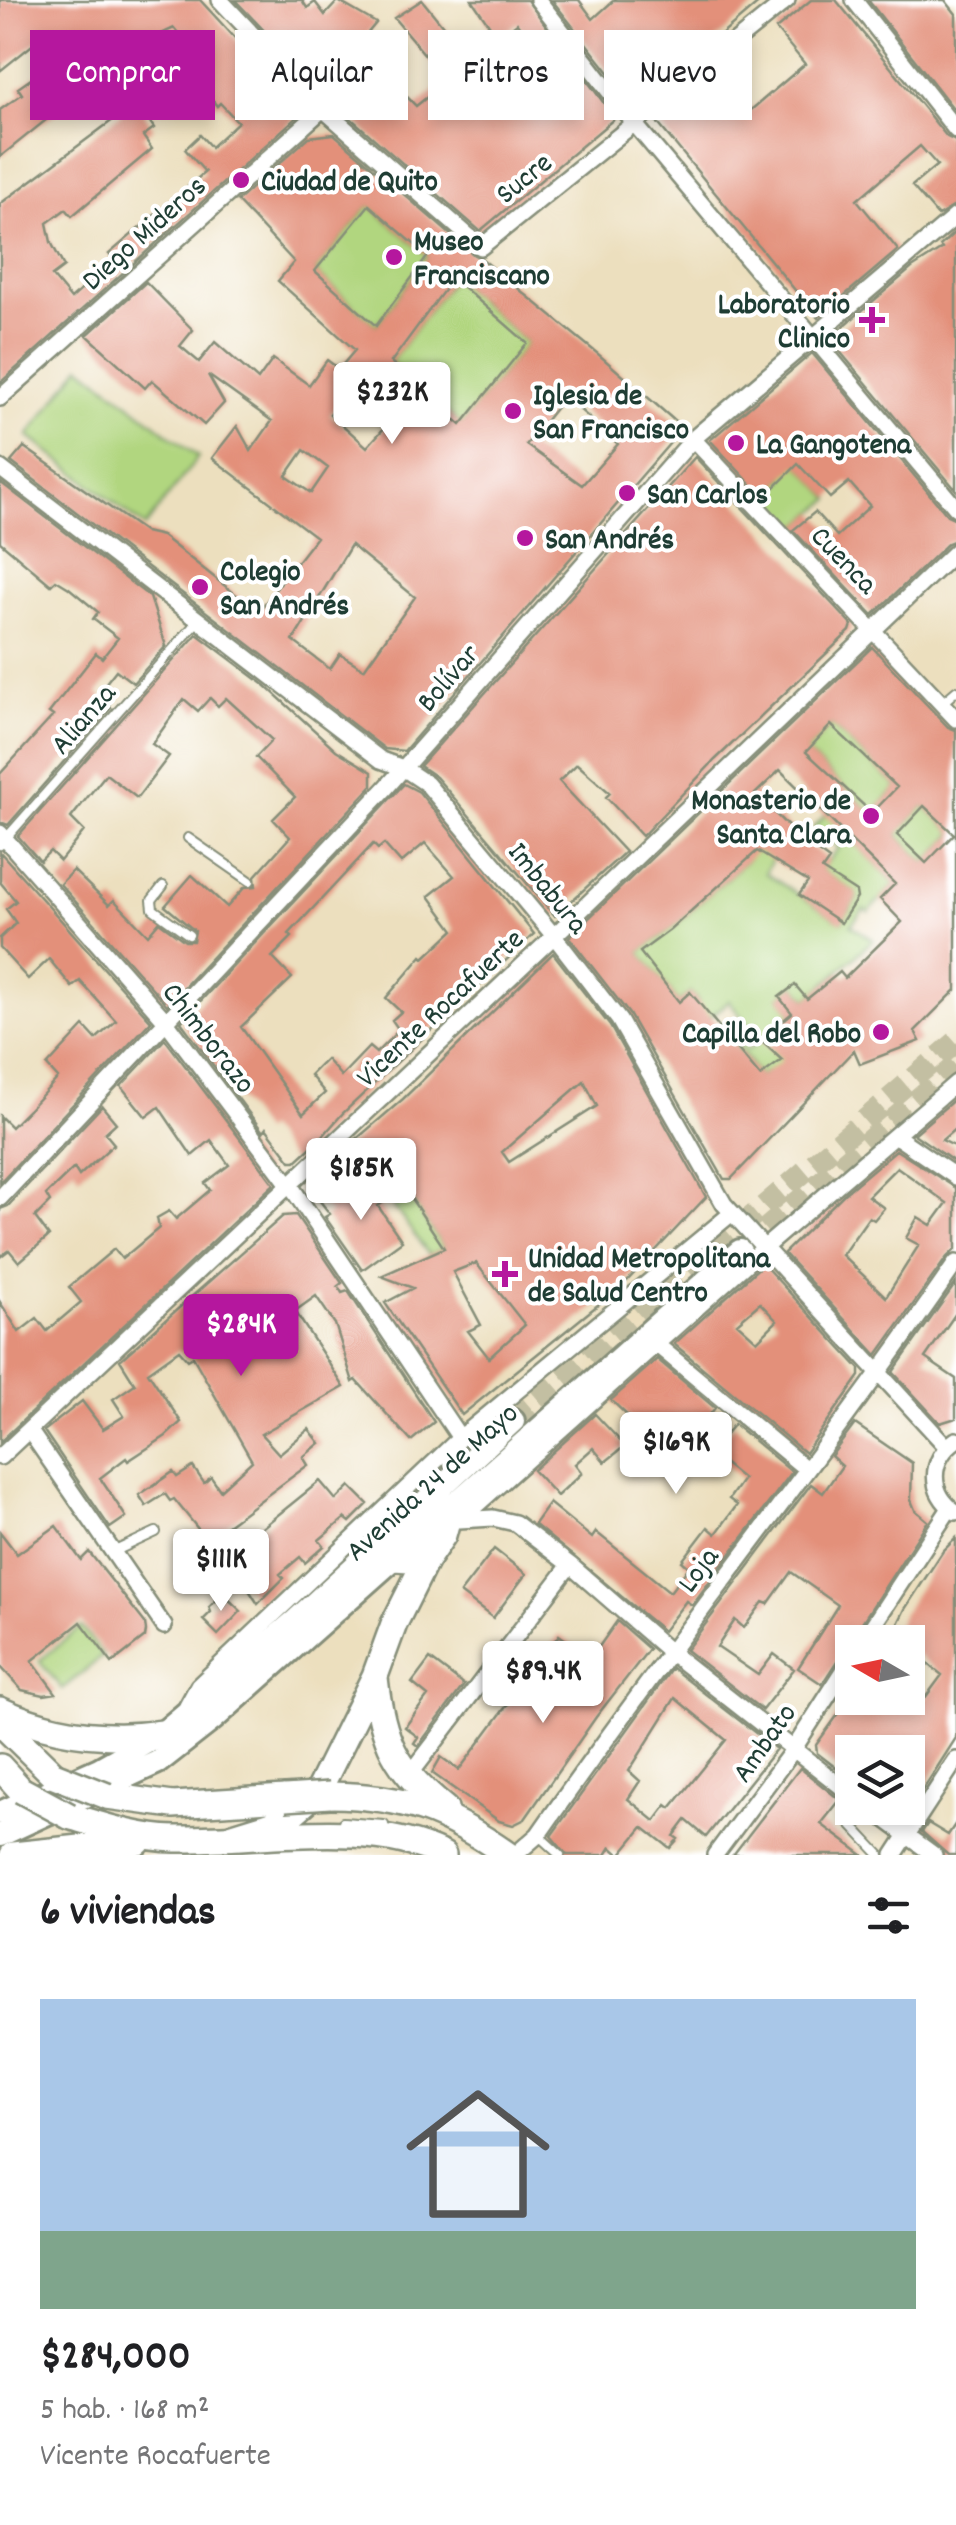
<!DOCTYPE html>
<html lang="es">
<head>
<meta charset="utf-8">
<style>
  body { margin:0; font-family:Dekko,sans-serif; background:#f6f6f6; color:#202124; height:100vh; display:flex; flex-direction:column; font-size:38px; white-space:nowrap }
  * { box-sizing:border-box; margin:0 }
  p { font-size:32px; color:#757577 }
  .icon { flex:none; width:55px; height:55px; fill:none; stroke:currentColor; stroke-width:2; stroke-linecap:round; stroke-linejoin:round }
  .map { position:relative; height:1855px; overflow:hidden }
  .drawer { display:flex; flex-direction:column; background:#fff; flex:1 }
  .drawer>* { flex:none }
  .banner { position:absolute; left:30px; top:30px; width:898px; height:90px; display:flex; gap:20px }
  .needle { width:65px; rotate:279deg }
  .buttons { position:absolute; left:835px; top:1625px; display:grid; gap:20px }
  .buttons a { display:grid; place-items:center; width:90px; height:90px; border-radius:0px; background:#fff; box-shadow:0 5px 15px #0003; font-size:50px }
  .price { position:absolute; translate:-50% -85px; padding:0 22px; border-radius:10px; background:#fff; color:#222; font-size:32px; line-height:65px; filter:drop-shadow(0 2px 5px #0008) }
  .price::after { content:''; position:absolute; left:50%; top:60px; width:30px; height:22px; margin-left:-15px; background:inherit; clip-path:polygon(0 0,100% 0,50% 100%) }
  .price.current { background:#b5179e; color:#fff }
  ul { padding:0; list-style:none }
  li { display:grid; align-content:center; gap:20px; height:530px; padding:0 40px }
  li+li { border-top:2px solid #e0e0e0 }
  li span { display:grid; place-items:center; height:310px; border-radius:0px; color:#555 }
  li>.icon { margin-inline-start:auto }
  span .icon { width:180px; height:180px; fill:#fffc; stroke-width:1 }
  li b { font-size:42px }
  h2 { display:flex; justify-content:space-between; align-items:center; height:120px; padding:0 40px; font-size:42px }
  .chip { padding:0 35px; border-radius:0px; background:#fff; box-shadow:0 5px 15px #0003; font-size:35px; line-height:90px }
  .chip.current { background:#b5179e; color:#fff }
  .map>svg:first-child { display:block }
  .green { fill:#b1d67f; stroke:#688a5a; stroke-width:2.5 }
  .building { fill:#e3907a; fill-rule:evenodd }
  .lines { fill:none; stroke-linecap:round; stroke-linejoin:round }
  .secondary-tunnel { stroke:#c3bfa2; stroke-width:22; stroke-dasharray:22 11; stroke-linecap:butt }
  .lane-casing { stroke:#868e79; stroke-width:12 }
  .street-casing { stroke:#868e79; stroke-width:20 }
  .secondary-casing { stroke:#868e79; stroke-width:28 }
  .primary-casing { stroke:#868e79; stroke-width:30 }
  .lane { stroke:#fff; stroke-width:8 }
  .street { stroke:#fff; stroke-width:15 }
  .secondary { stroke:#fff; stroke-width:22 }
  .primary { stroke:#fff; stroke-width:25 }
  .primary-bridge-casing { stroke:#868e79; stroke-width:30; stroke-linecap:butt }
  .primary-bridge { stroke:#fff; stroke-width:25 }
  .poi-dot { fill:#b5179e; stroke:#fff; stroke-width:4 }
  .labels { text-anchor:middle; stroke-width:8; stroke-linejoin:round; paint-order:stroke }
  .street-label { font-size:30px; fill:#1f3d34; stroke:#fff }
  .poi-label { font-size:30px; font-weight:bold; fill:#1f3d34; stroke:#fff; text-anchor:start }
</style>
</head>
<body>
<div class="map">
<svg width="956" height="1855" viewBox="0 0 956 1855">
  <rect width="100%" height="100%" fill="#fff"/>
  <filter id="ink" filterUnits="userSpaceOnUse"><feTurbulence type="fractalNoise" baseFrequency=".01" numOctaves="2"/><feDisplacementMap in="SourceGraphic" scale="20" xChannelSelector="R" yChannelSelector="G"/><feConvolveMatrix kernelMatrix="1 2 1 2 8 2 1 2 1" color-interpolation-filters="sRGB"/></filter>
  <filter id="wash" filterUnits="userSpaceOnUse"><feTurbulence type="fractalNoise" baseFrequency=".0048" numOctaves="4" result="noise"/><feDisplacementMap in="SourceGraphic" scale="40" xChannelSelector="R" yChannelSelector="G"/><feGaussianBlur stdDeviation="2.25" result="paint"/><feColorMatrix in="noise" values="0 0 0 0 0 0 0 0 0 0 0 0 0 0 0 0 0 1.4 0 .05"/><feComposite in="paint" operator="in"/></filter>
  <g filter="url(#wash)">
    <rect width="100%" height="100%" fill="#ecdfbe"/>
    <path class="green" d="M369,205L428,256L376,326L315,271Z
      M453,278L527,343L461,425L391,362Z
      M81,366L198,457L145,527L28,436Z
      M793,458L831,499L791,532L762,500L784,478Z
      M831,725L897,787L872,813L806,752Z
      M924,806L954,833L926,863L897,835Z
      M826,814L895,884L868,912L864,909L851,925L873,940L808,999L795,985L780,997L792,1013V1068L767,1071L760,1076L736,1044L739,1040L748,1050L760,1040L729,1001L699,1026L698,1001L690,992L679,1002L640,952L670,930L748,859L730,839L774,856L765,873L841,922L857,898L855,892L821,870L839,847L813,828Z
      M401,1141L395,1153L385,1161L444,1248L429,1255L394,1207L400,1195L395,1185L386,1181L370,1194L357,1176Z
      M81,1627L103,1656L62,1689L39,1661Z"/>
    <g id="blocks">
      <path class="building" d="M0,0H200L258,63L261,60L307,108L0,383V204L137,102L154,128L143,136L152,149L72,216L66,209L47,223L51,242L64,267L52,276L71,299L115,260L109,254L205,172L185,149L200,135L211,147L238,122L220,103L217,106L180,58L191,49L174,28L135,46L141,57L92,83L0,157V110L22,94L18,88L68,53L51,30L0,71Z
        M235,0H302L307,8L315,2L325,15L338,1L376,23L357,46L416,106L447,81L394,18L422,0L489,83L535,48L517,23L498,38L472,0H527L615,118L480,231L331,101Z
        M552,0H579L593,19L614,0H762L643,102L630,99Z
        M811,0H836L947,137L956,141V205L938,216L912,186L937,165L920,146L857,200L898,250L818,318L656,121L718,70L751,110L805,64L776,29Z
        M868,0H945L956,14V112Z
        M334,134L474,255L481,258L598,354L683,428L404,751L385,749L11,462L24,447L145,532L162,536L258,612L316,537L212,458L237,426L251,451L272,421L208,375L224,403L204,425L152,380L145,388L87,335L146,282L193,330L180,346L199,362L215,342L258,380L273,359L309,385L327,360L339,369L355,350L278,281L294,262L237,201L309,137ZM369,205L428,256L376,326L315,271ZM453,278L527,343L461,425L391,362ZM356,384L386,426L367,447L330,414ZM565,396L618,444L582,485L526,445ZM304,450L328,468L311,493L286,476ZM351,545L415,597L364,669L340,654L330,669L293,641Z
        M956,231V490L832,342L831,337L912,268L942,249L940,246Z
        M812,353L947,515L956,519V540L948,543L873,615L793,530L815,512L837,536L870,506L849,482L830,498L798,464L764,498L710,440Z
        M695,457L852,625L850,631L715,760L642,836L606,797L610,793L577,764L559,781L625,852L555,916L436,777L420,766Z
        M0,482L150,597L166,646L133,683L116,670L98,693L111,708L8,825L0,822V774L53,716L49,713L96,653L102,658L118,638L93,619L98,612L69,588L56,580L51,585L0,542Z
        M197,634L266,686L336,750L372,772V786L167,1005L60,884L73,870L109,905L114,900L148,935L159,922L185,941H193L195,931L165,906L192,875L227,907L245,887L256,886L255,876L290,837L273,819L295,797L256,757L272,740L226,698L218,706L210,698L198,711L184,699L152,744L169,756L137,798L106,774L71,818L84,831L60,861L50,851L40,861L18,836Z
        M872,647L948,727L956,730V990L915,1031L920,1041L860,1064L854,1050L731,1179H724L629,1014L569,937ZM831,725L897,787L872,813L806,752ZM780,770L895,884L880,899L902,922L845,978L840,972L807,999L795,985L779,997L792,1013L760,1040L782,1060L760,1076L690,992L679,1002L640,952L670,930L757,851L808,882L799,895L841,923L857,898L856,892L822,870L829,860L802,840L755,794ZM924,806L954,834L926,863L897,835Z
        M404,784L419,792L534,934L343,1113L321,1138L296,1161H291L266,1128L263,1132L181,1022ZM425,843L454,876L429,896L454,930L424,958L422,956L386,998L401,1012L392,1020L399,1030L376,1053L369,1047L341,1076L326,1059L310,1075L325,1093L303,1114L241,1027L292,978L272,957L292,937L289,934L373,844L378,849L384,844L401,863Z
        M0,852L151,1021L0,1182V1116L11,1127L28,1110L58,1078L47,1066L84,1026L96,1039L116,1021L80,981L72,987L49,959L28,979L0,948V938L16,923L6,909L16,901L0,882Z
        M553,953L610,1026L706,1197L625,1283L462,1415L385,1303L413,1288L381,1276L444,1248L383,1156L358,1177L338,1155L403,1099ZM584,1081L597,1106L509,1162L502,1152ZM476,1263L525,1325L489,1358L468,1331L481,1325L453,1272Z
        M165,1039L274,1184L0,1442V1302L19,1332L37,1318L47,1331L81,1302L69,1287L114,1249L122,1259L159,1228L157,1218L169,1211L176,1219L210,1190L205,1183L229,1165L211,1140L192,1156L159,1107L146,1117L121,1086Z
        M956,1098V1128L942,1140L956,1147V1163L914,1134Z
        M102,1106L116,1123L105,1133L114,1144L79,1176L74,1168L46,1195L50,1202L35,1217L49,1236L19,1262L9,1250L0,1257V1209L8,1206Z
        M896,1150L956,1188V1249L947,1257L877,1355L784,1253L845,1193ZM897,1167L947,1203L931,1225L918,1217L906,1238L919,1245L886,1297L842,1255L869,1217L874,1220L884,1208L868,1196Z
        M342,1186L386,1190L385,1201L378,1206L402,1241L362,1270L325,1217L330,1214L320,1201Z
        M296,1215L342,1283L338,1286L342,1293L348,1291L434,1422L411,1441L356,1380L353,1382L335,1324L316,1296L295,1311L344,1387L261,1434L279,1454L309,1429L320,1443L303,1457L308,1465L207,1540L174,1499L170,1501L165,1494L146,1506L139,1495L173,1472L177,1477L193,1467L204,1483L211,1477L220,1490L252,1461L193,1357L188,1360L179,1350L148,1372L181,1422L166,1436L128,1461L126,1458L100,1478L126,1517L110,1528L44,1431L82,1401L103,1429L124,1416L113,1399L135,1384L120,1360L283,1216Z
        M763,1264L860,1369V1376L805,1453L674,1344ZM760,1303L777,1321L757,1341L737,1323Z
        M956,1283V1313L925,1358L956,1379V1418L940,1423L893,1372Z
        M657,1359L715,1408L700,1427L719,1442L734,1424L792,1472L692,1605L686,1601L663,1631L534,1524L549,1503L592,1538L596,1532L670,1592L689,1567L682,1561L708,1527L716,1534L737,1505L729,1499L743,1479L711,1453L700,1465L685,1453L691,1446L668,1425L653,1440L611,1400Z
        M595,1414L625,1446L605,1462L593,1448L575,1464L582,1473L557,1496L533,1470Z
        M855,1424L912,1463L911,1500L915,1510L928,1521L822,1684L798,1668L838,1605L791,1572L768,1604L763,1602L744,1628L735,1620L717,1647L758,1675L774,1654L794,1669L762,1710L686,1650L811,1484L823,1493L842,1466L831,1456Z
        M320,1481L336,1500L350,1486L368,1504L350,1522L345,1518L319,1540L324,1546L305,1563L300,1557L280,1574L284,1578L258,1604L227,1556Z
        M56,1526L81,1560L89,1552L145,1623L146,1631L145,1637L112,1663L81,1622L32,1661L56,1693L44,1695L22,1690L0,1666V1532L17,1554Z
        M956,1538V1738L904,1819L888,1808H908V1752H900L880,1740L869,1752H852V1772L848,1777L817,1753L816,1745L850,1698H908V1685L925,1698L942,1675L916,1654L908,1665V1642H889L905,1609L943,1551Z
        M494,1549L526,1574L493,1618L460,1593Z
        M223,1594L241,1611L218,1635L203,1620L211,1612L209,1607Z
        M617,1621L649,1649L596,1717L525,1819L513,1825L499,1821L432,1773L441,1757L459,1770L559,1635L591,1658Z
        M430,1659L464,1685L418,1746L414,1743L418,1737L405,1727L428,1696L412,1683Z
        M672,1668L776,1749L706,1837L686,1820L674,1836L678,1839L670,1848L643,1827L620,1855L611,1847L606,1855H567L551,1836ZM675,1698L726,1740L671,1808L667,1805L655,1821L628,1799L640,1781L629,1771Z
        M800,1768L840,1800L821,1824L863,1855H733Z
        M928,1823L948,1835L956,1823V1855H948L922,1832Z"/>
    </g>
  </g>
  <g filter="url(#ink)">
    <use href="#blocks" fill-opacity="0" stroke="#868e79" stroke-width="2.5"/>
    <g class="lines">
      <path class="secondary-tunnel" d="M740,1251L956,1066
        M513,1421L956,1042"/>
      <defs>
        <path id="lane" d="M942,703L956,691
          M188,838L250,881
          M0,845L197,622
          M163,886L152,900L153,909L189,935
          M113,1552L156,1532
          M343,1822L384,1825
          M850,1823L880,1855
          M538,1835L560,1855"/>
        <path id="street" d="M220,0L323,109L481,247L787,0
          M538,0L633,122L956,508
          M854,0L956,130
          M0,398L323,109
          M693,439L956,719
          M0,468L381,760L403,768L427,784L554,936L619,1020L724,1204L947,1447
          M0,833L165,1020L294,1191L460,1438
          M896,1136L956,1177
          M0,1198L386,788L693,439L956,216
          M656,1344L806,1469
          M29,1430L164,1626
          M956,1440C929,1459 928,1493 956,1512
          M0,1457L554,936L956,551
          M461,1519L765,1247L956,1083
          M459,1520L493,1518L515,1523L570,1565L670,1652L852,1795
          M862,1642L950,1508
          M187,1706L198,1686L460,1438L732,1213
          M409,1776L570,1565
          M870,1808L934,1855
          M515,1855L538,1835C673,1641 822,1458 956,1263
          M715,1855L793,1750L852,1658
          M894,1855L956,1760"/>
        <path id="secondary" d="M0,1813L99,1769L163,1733L294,1622L513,1421
          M0,1835L158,1762L213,1719L740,1251"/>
        <path id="primary" d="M393,1558L426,1560
          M375,1678C382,1741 395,1769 445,1809
          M0,1710C52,1734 106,1741 163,1733
          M0,1722L54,1775
          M0,1767L21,1790
          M330,1795C406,1796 445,1811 508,1855
          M107,1796L173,1805L285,1798
          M69,1816C103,1826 139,1838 175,1839C258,1841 368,1817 443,1855
          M230,1837L272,1824L295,1811L318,1791L375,1676L394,1624L426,1560L443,1535L451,1506
          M13,1855L138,1842"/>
      </defs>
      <use href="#lane" class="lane-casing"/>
      <use href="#street" class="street-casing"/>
      <use href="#secondary" class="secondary-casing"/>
      <use href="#primary" class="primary-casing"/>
      <use href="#lane" class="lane"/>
      <use href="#street" class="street"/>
      <use href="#secondary" class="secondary"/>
      <use href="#primary" class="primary"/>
      <defs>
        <path id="primary-bridge" d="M54,1775L107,1796
          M21,1790L69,1816
          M285,1798L330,1795"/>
      </defs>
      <use href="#primary-bridge" class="primary-bridge-casing"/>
      <use href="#primary-bridge" class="primary-bridge"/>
    </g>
  </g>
  <g class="poi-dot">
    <circle cx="241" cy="180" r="10"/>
    <circle cx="394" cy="257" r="10"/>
    <path d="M867 305h10v10h10v10h-10v10h-10v-10h-10v-10h10z"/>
    <circle cx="513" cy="411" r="10"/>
    <circle cx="736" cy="443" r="10"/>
    <circle cx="627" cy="493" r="10"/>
    <circle cx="525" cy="538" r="10"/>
    <circle cx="200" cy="587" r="10"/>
    <circle cx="871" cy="816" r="10"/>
    <circle cx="881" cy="1032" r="10"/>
    <path d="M500 1259h10v10h10v10h-10v10h-10v-10h-10v-10h10z"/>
  </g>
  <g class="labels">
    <g class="street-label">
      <text transform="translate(523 177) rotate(-39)" y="10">Sucre</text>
      <text transform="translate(143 232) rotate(-42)" y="10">Diego Mideros</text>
      <text transform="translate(845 559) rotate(46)" y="10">Cuenca</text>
      <text transform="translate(447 677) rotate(-49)" y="10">Bolívar</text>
      <text transform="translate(82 718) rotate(-49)" y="10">Alianza</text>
      <text transform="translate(549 887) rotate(51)" y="10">Imbabura</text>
      <text transform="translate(439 1007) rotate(-43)" y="10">Vicente Rocafuerte</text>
      <text transform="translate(210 1037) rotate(52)" y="10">Chimborazo</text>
      <text transform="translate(431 1481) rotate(-42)" y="10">Avenida 24 de Mayo</text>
      <text transform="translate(697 1569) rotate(-53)" y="10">Loja</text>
      <text transform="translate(763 1742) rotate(-55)" y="10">Ambato</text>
    </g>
    <g class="poi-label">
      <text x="261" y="190">Ciudad de Quito</text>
      <text x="414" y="250">Museo<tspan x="414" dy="34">Franciscano</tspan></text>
      <text x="850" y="313" text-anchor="end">Laboratorio<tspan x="850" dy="34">Clinico</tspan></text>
      <text x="533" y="404">Iglesia de<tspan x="533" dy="34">San Francisco</tspan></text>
      <text x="756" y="453">La Gangotena</text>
      <text x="647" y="503">San Carlos</text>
      <text x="545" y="548">San Andrés</text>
      <text x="220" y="580">Colegio<tspan x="220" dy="34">San Andrés</tspan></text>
      <text x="851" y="809" text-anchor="end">Monasterio de<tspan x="851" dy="34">Santa Clara</tspan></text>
      <text x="861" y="1042" text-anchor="end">Capilla del Robo</text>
      <text x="528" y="1267">Unidad Metropolitana<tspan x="528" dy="34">de Salud Centro</tspan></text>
    </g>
  </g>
</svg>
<div class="buttons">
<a><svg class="needle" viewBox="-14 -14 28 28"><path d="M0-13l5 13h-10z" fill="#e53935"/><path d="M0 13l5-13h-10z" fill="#757577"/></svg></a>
<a><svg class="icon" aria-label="layers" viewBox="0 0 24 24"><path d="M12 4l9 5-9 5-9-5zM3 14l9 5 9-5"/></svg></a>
</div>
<b class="price" style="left:392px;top:447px">$232K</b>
<b class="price" style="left:361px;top:1223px">$185K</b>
<b class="price current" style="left:241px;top:1379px">$284K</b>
<b class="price" style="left:676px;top:1497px">$169K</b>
<b class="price" style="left:221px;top:1614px">$111K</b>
<b class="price" style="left:543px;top:1726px">$89.4K</b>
<div class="banner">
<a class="chip current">Comprar</a>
<a class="chip">Alquilar</a>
<a class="chip">Filtros</a>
<a class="chip">Nuevo</a>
</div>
</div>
<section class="drawer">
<h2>6 viviendas<svg class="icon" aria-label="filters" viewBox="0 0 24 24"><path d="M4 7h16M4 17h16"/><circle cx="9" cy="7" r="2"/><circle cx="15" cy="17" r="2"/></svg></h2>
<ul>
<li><span style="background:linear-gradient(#a9c7e8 75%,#7fa58c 0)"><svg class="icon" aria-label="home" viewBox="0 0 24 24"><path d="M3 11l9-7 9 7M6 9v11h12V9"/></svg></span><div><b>$284,000</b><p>5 hab. · 168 m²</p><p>Vicente Rocafuerte</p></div></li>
</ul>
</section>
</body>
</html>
